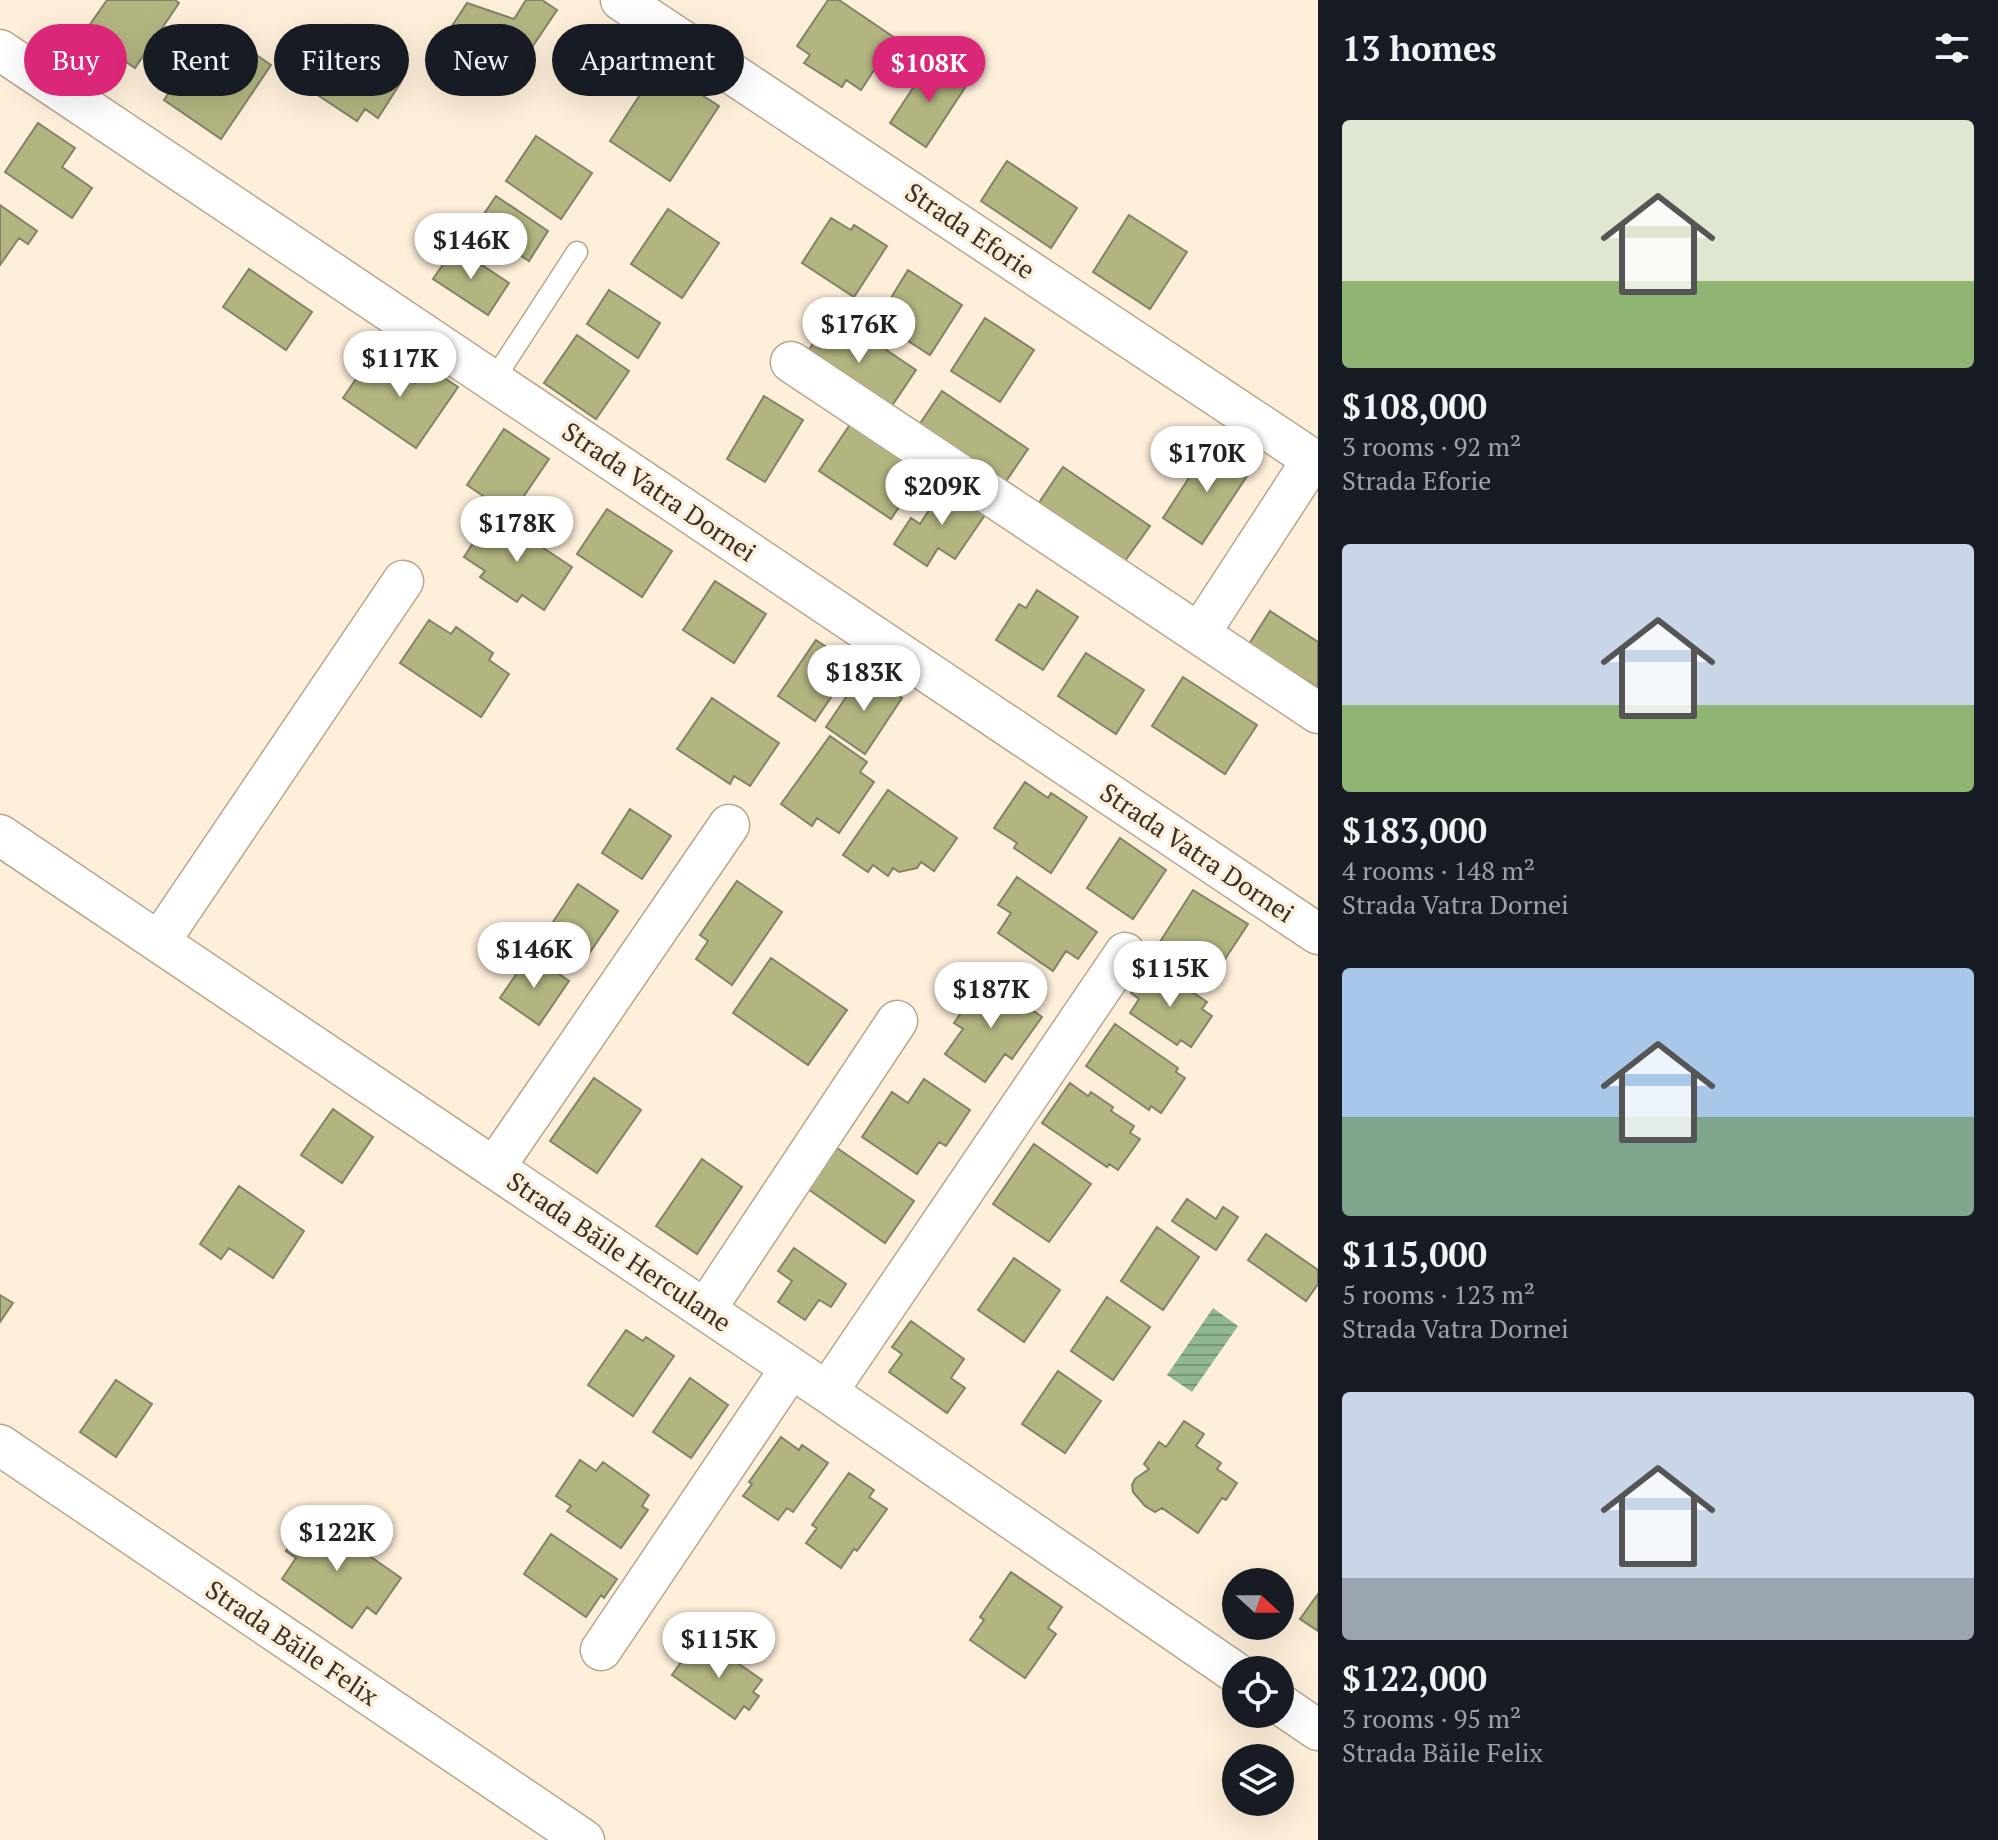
<!DOCTYPE html>
<html lang="en">
<head>
<meta charset="utf-8">
<style>
  body { margin:0; font-family:"PT Serif",serif; background:#20242c; color:#f1f3f6; height:100vh; display:flex; flex-direction:column; font-size:30px; white-space:nowrap }
  * { box-sizing:border-box; margin:0 }
  p { font-size:26px; color:#9ea1a6 }
  .icon { flex:none; width:44px; height:44px; fill:none; stroke:currentColor; stroke-width:2; stroke-linecap:round; stroke-linejoin:round }
  .map { position:relative; flex:1; overflow:hidden }
  .panel { display:flex; flex-direction:column; background:#171b24; width:680px }
  .panel>* { flex:none }
  .guide { position:absolute; left:24px; top:24px; width:760px; height:72px; display:flex; gap:16px }
  .needle { width:52px; rotate:111deg }
  .tools { position:absolute; left:1222px; top:1568px; display:grid; gap:16px }
  .tools a { display:grid; place-items:center; width:72px; height:72px; border-radius:50%; background:#171b24; box-shadow:0 8px 32px #0002; font-size:40px }
  .price { position:absolute; translate:-50% -68px; padding:0 18px; border-radius:28px; background:#fff; color:#222; font-size:26px; line-height:52px; filter:drop-shadow(0 2px 4px #0008) }
  .price::after { content:''; position:absolute; left:50%; top:48px; width:24px; height:18px; margin-left:-12px; background:inherit; clip-path:polygon(0 0,100% 0,50% 100%) }
  .price.active { background:#db2777; color:#fff }
  ul { padding:0; list-style:none }
  li { display:grid; align-content:center; gap:16px; height:424px; padding:0 24px }
  li span { display:grid; place-items:center; height:248px; border-radius:8px; color:#555 }
  li>.icon { margin-inline-start:auto }
  span .icon { width:144px; height:144px; fill:#fffc; stroke-width:1 }
  li b { font-size:34px }
  h2 { display:flex; justify-content:space-between; align-items:center; height:96px; padding:0 24px; font-size:34px }
  .tag { padding:0 28px; border-radius:36px; background:#171b24; box-shadow:0 8px 32px #0002; font-size:28px; line-height:72px }
  .tag.active { background:#db2777; color:#fff }
  main { display:flex; flex:1; min-height:0 }
  .map>svg:first-child { display:block }
  .water { fill:url(#water-rules) }
  .building { fill:#b3b581; stroke:#828368; stroke-width:2 }
  .lines { fill:none; stroke-linecap:round; stroke-linejoin:round }
  .service-casing { stroke:#b8a68d; stroke-width:23 }
  .minor-casing { stroke:#b8a68d; stroke-width:43 }
  .service { stroke:#fff; stroke-width:20 }
  .minor { stroke:#fff; stroke-width:40 }
  .labels { text-anchor:middle; stroke-width:7; stroke-linejoin:round; paint-order:stroke }
  .street-label { font-size:26px; fill:#393127; stroke:#feefda }
</style>
</head>
<body>
<main>
<div class="map">
<svg width="1318" height="1840" viewBox="0 0 1318 1840">
  <defs>
    <pattern id="water-rules" width="6" height="5" patternUnits="userSpaceOnUse" patternTransform="scale(2)"><rect width="6" height="5" fill="#91b790"/><path d="M0 2.5h6" fill="none" stroke="#779576"/></pattern>
  </defs>
  <rect width="100%" height="100%" fill="#feefda"/>
  <path class="water" d="M1213,1308L1238,1326L1192,1392L1167,1375Z"/>
  <path class="building" d="M107,0H175L179,3L135,68L84,33Z
    M526,0H542L557,10L516,71L489,53L461,42L448,32L467,3L514,19Z
    M828,0H839L895,38L861,90L846,80L842,87L804,63L810,55L797,46Z
    M350,25L398,58L388,73L401,82L378,118L365,109L357,121L307,88Z
    M214,26L271,65L221,139L164,100Z
    M941,65L968,83L926,147L890,123L926,68L935,75Z
    M658,67L719,106L670,181L610,141Z
    M38,123L75,148L62,167L92,188L72,218L5,172Z
    M536,136L592,173L561,219L506,181Z
    M1007,161L1077,208L1051,248L981,201Z
    M496,196L548,231L529,261L476,226Z
    M0,205L37,231L28,244L19,238L0,265Z
    M668,209L719,243L682,298L631,264Z
    M1129,215L1187,252L1150,309L1093,272Z
    M831,218L851,230L854,225L887,246L854,297L802,263Z
    M455,247L509,283L488,315L433,279Z
    M249,269L312,312L286,350L223,307Z
    M908,270L962,305L930,355L877,321Z
    M609,290L660,323L638,358L587,324Z
    M833,314L916,370L885,416L802,360Z
    M985,318L1034,350L1000,402L951,371Z
    M577,335L629,371L596,419L544,383Z
    M373,354L415,383L426,366L458,387L416,448L343,398Z
    M942,391L1028,449L1002,487L917,428Z
    M764,396L803,420L765,482L727,459Z
    M853,420L925,468L891,519L819,471Z
    M504,429L549,459L511,515L467,485Z
    M1211,444L1251,470L1202,544L1163,518Z
    M1063,467L1150,526L1120,568L1034,510Z
    M946,484L987,512L955,559L938,548L927,566L894,544L911,518L920,524Z
    M607,509L672,551L642,597L577,554Z
    M492,514L572,567L544,610L522,595L517,602L480,577L485,571L464,557Z
    M715,581L766,614L734,663L683,630Z
    M1037,590L1078,617L1043,670L996,640L1019,604L1026,608Z
    M1270,611L1318,642V688L1249,644Z
    M429,620L451,634L456,627L493,653L489,660L509,674L481,717L400,663Z
    M816,640L853,665L815,721L778,696Z
    M1086,653L1144,690L1116,734L1058,696Z
    M863,672L902,698L865,754L826,727Z
    M1183,677L1257,725L1225,774L1152,726Z
    M712,698L779,743L750,786L734,776L730,784L677,749Z
    M830,736L867,762L860,772L874,782L839,833L817,818L812,826L781,804Z
    M1025,782L1048,798L1051,793L1087,817L1051,873L1014,848L1017,843L994,828Z
    M888,790L957,838L934,871L921,862L917,868L899,872L893,868L888,876L873,865L868,872L843,855Z
    M630,809L671,836L642,879L602,853Z
    M1120,838L1166,870L1133,919L1087,888Z
    M1017,877L1097,932L1078,959L1066,951L1053,971L998,933L1011,913L998,905Z
    M737,881L782,912L732,985L696,959L708,941L700,935Z
    M578,884L618,911L588,955L549,928Z
    M1193,890L1248,924L1212,979L1158,945Z
    M530,954L569,981L539,1025L500,998Z
    M771,958L847,1010L808,1065L733,1013Z
    M1158,969L1207,1002L1202,1009L1212,1016L1191,1047L1181,1040L1177,1045L1130,1013L1139,999L1131,993L1143,976L1150,981Z
    M986,977L1042,1017L1012,1059L1005,1054L985,1082L945,1054L963,1029L954,1023Z
    M1115,1024L1178,1068L1176,1072L1185,1078L1161,1113L1151,1106L1149,1110L1086,1066Z
    M594,1078L641,1110L597,1173L550,1141Z
    M924,1079L970,1110L946,1146L939,1142L917,1174L862,1137L892,1092L908,1103Z
    M1070,1083L1088,1096L1091,1092L1113,1107L1111,1111L1134,1126L1130,1133L1140,1139L1118,1170L1109,1164L1107,1167L1042,1123Z
    M333,1109L373,1137L342,1183L301,1155Z
    M1034,1144L1091,1184L1049,1242L993,1204Z
    M837,1148L914,1201L885,1243L808,1189Z
    M702,1159L742,1187L697,1254L656,1226Z
    M239,1186L304,1231L273,1278L229,1248L221,1259L200,1244Z
    M1187,1199L1216,1219L1223,1207L1238,1217L1216,1250L1172,1221Z
    M1157,1227L1199,1257L1163,1310L1121,1281Z
    M1266,1234L1318,1270V1284L1306,1301L1248,1260Z
    M794,1248L846,1284L831,1307L819,1300L805,1320L778,1302L792,1281L778,1271Z
    M1014,1258L1060,1290L1024,1342L978,1310Z
    M0,1295L13,1303L0,1322Z
    M1107,1297L1150,1327L1113,1380L1071,1351Z
    M911,1321L964,1359L951,1378L965,1388L947,1413L889,1372L902,1354L892,1347Z
    M626,1330L643,1341L646,1337L674,1356L633,1416L588,1385Z
    M1058,1371L1101,1401L1065,1453L1022,1424Z
    M690,1378L728,1405L691,1458L653,1432Z
    M116,1380L152,1404L116,1457L80,1432Z
    M1184,1421L1204,1434L1196,1446L1221,1463L1217,1469L1237,1483L1226,1500L1222,1498L1198,1533L1162,1508L1155,1512L1145,1506L1133,1492L1132,1485L1135,1479L1149,1469L1144,1464L1159,1442L1166,1447Z
    M781,1437L799,1450L802,1445L828,1463L793,1512L787,1508L778,1520L743,1496L752,1484L749,1482Z
    M580,1460L596,1471L603,1462L649,1495L642,1506L648,1510L621,1548L567,1511L571,1506L556,1496Z
    M849,1473L874,1490L869,1497L887,1509L857,1551L854,1549L841,1568L806,1543L817,1528L812,1525Z
    M311,1515L401,1578L376,1614L367,1607L352,1628L282,1579L296,1558L286,1551Z
    M551,1534L617,1579L604,1598L601,1595L586,1617L524,1574Z
    M1011,1572L1062,1607L1048,1628L1056,1634L1025,1678L970,1640L984,1620L980,1617Z
    M1318,1594V1631L1300,1619Z
    M695,1642L719,1659L723,1653L762,1680L753,1692L759,1696L749,1710L744,1706L735,1719L672,1675Z"/>
  <g class="lines">
    <defs>
      <path id="service" d="M493,381L577,252"/>
      <path id="minor" d="M621,0L1318,463
        M0,50L1318,934
        M791,362L1318,713
        M1199,634L1313,459
        M0,835L827,1392L1236,1673
        M159,942L403,581
        M494,1168L729,825
        M705,1310L897,1021
        M827,1392L1125,953
        M0,1445L584,1840
        M601,1650L791,1368
        M1280,1704L1318,1730"/>
    </defs>
    <use href="#service" class="service-casing"/>
    <use href="#minor" class="minor-casing"/>
    <use href="#service" class="service"/>
    <use href="#minor" class="minor"/>
  </g>
  <g class="labels">
    <g class="street-label">
      <text transform="translate(970 231) rotate(34)" y="9">Strada Eforie</text>
      <text transform="translate(659 492) rotate(34)" y="9">Strada Vatra Dornei</text>
      <text transform="translate(1197 853) rotate(34)" y="9">Strada Vatra Dornei</text>
      <text transform="translate(619 1252) rotate(34)" y="9">Strada Băile Herculane</text>
      <text transform="translate(292 1643) rotate(34)" y="9">Strada Băile Felix</text>
    </g>
  </g>
</svg>
<div class="tools">
<a><svg class="needle" viewBox="-14 -14 28 28"><path d="M0-13l5 13h-10z" fill="#e53935"/><path d="M0 13l5-13h-10z" fill="#9ea1a6"/></svg></a>
<a><svg class="icon" aria-label="locate" viewBox="0 0 24 24"><circle cx="12" cy="12" r="6"/><path d="M12 2v4M12 18v4M2 12h4M18 12h4"/></svg></a>
<a><svg class="icon" aria-label="layers" viewBox="0 0 24 24"><path d="M12 4l9 5-9 5-9-5zM3 14l9 5 9-5"/></svg></a>
</div>
<b class="price active" style="left:929px;top:104px">$108K</b>
<b class="price" style="left:471px;top:281px">$146K</b>
<b class="price" style="left:859px;top:365px">$176K</b>
<b class="price" style="left:400px;top:399px">$117K</b>
<b class="price" style="left:1207px;top:494px">$170K</b>
<b class="price" style="left:942px;top:527px">$209K</b>
<b class="price" style="left:517px;top:564px">$178K</b>
<b class="price" style="left:864px;top:713px">$183K</b>
<b class="price" style="left:534px;top:990px">$146K</b>
<b class="price" style="left:1170px;top:1009px">$115K</b>
<b class="price" style="left:991px;top:1030px">$187K</b>
<b class="price" style="left:337px;top:1573px">$122K</b>
<b class="price" style="left:719px;top:1680px">$115K</b>
<div class="guide">
<a class="tag active">Buy</a>
<a class="tag">Rent</a>
<a class="tag">Filters</a>
<a class="tag">New</a>
<a class="tag">Apartment</a>
</div>
</div>
<section class="panel">
<h2>13 homes<svg class="icon" aria-label="filters" viewBox="0 0 24 24"><path d="M4 7h16M4 17h16"/><circle cx="9" cy="7" r="2"/><circle cx="15" cy="17" r="2"/></svg></h2>
<ul>
<li><span style="background:linear-gradient(#dfe7d0 65%,#8fb573 0)"><svg class="icon" aria-label="home" viewBox="0 0 24 24"><path d="M3 11l9-7 9 7M6 9v11h12V9"/></svg></span><div><b>$108,000</b><p>3 rooms · 92 m²</p><p>Strada Eforie</p></div></li>
<li><span style="background:linear-gradient(#c9d6e8 65%,#8fb573 0)"><svg class="icon" aria-label="home" viewBox="0 0 24 24"><path d="M3 11l9-7 9 7M6 9v11h12V9"/></svg></span><div><b>$183,000</b><p>4 rooms · 148 m²</p><p>Strada Vatra Dornei</p></div></li>
<li><span style="background:linear-gradient(#a9c7e8 60%,#7fa58c 0)"><svg class="icon" aria-label="home" viewBox="0 0 24 24"><path d="M3 11l9-7 9 7M6 9v11h12V9"/></svg></span><div><b>$115,000</b><p>5 rooms · 123 m²</p><p>Strada Vatra Dornei</p></div></li>
<li><span style="background:linear-gradient(#c9d6e8 75%,#9aa5b1 0)"><svg class="icon" aria-label="home" viewBox="0 0 24 24"><path d="M3 11l9-7 9 7M6 9v11h12V9"/></svg></span><div><b>$122,000</b><p>3 rooms · 95 m²</p><p>Strada Băile Felix</p></div></li>
</ul>
</section>
</main>
</body>
</html>
